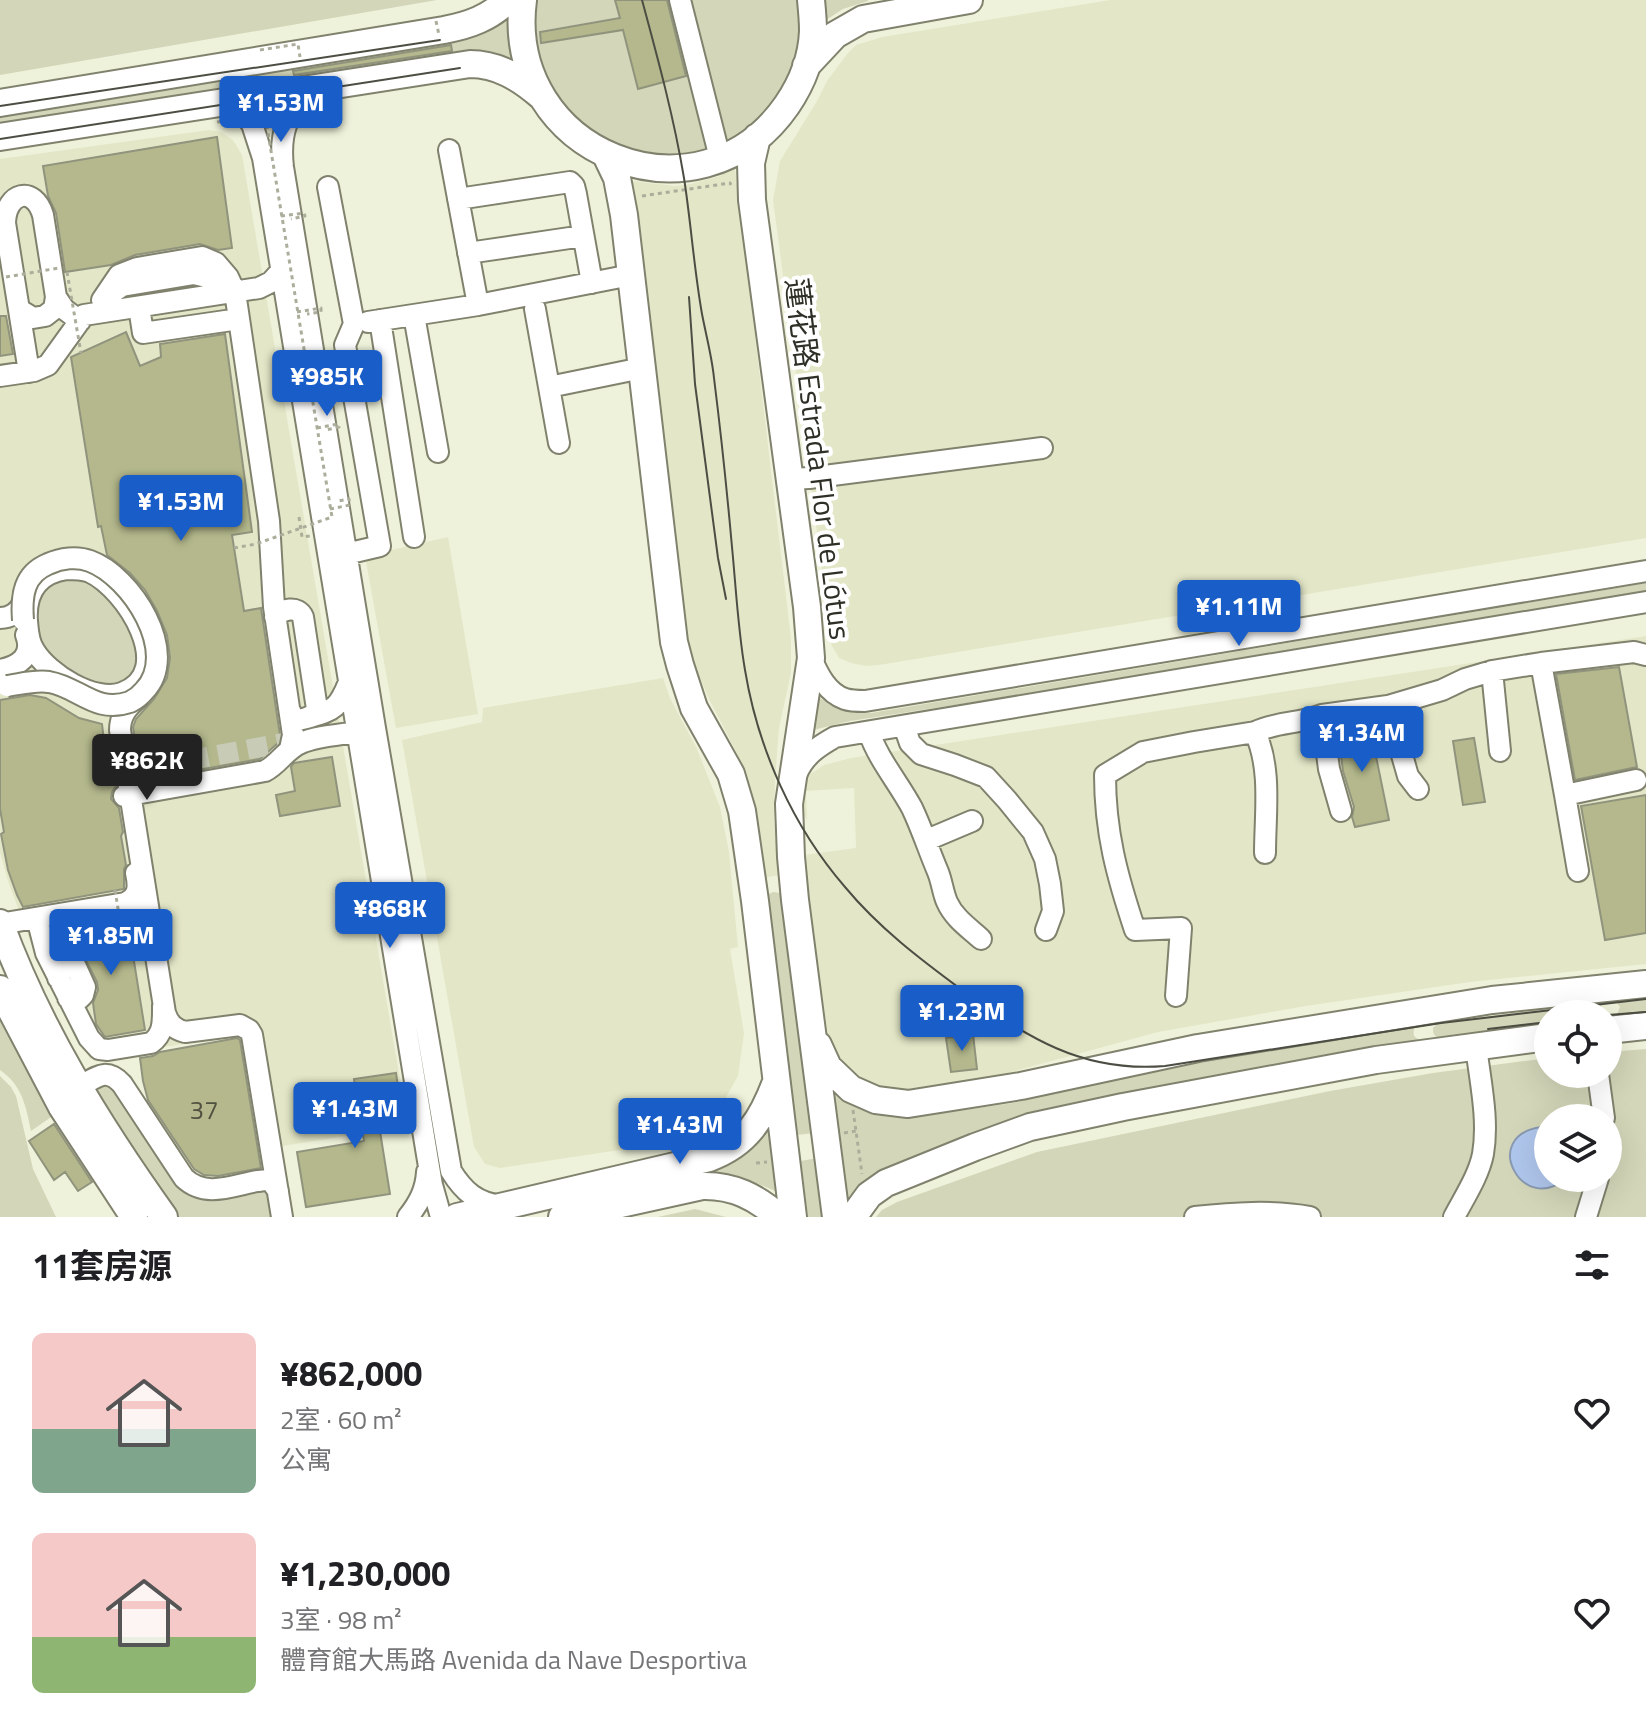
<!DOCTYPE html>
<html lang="zh">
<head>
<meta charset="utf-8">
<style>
  body { margin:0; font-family:"Titillium Web","Noto Sans SC",sans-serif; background:#f6f6f6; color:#202124; height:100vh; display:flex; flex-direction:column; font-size:30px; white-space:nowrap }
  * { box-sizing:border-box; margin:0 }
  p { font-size:26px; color:#757577 }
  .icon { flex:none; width:44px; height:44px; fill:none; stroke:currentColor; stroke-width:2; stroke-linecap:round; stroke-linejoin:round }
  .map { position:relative; height:1217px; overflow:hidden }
  .drawer { display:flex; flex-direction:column; background:#fff; flex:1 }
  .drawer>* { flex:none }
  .controls { position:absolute; left:1534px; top:1000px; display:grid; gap:16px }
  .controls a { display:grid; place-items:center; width:88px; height:88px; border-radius:50%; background:#fff; box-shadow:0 8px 32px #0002; font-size:40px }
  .price { position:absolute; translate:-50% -68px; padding:0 18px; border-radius:8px; background:#195dc8; color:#fff; font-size:26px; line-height:52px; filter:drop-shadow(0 2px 4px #0008) }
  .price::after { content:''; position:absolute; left:50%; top:48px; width:24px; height:18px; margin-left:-12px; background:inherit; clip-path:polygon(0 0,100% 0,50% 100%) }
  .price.selected { background:#222; color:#fff }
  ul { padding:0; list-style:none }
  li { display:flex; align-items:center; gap:24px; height:200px; padding:0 32px }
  li span { display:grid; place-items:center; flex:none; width:224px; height:160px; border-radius:12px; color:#555 }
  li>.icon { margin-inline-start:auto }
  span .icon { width:96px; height:96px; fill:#fffc; stroke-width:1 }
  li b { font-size:34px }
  h2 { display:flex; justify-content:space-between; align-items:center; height:96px; padding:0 32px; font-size:34px }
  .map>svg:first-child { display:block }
  .built { fill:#e3e7c7 }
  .green { fill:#d3d6b8; fill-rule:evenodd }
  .water { fill:#b0c7ed; stroke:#8999b1; stroke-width:2 }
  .building { fill:#b4b88c; stroke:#91947d; stroke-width:2 }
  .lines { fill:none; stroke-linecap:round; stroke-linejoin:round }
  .minor-tunnel { stroke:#c8cbb6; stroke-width:20; stroke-dasharray:20 10; stroke-linecap:butt }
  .minor-casing { stroke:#80826d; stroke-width:24 }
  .major-casing { stroke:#80826d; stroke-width:30 }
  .path { stroke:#acae9b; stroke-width:3; stroke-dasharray:4 4; stroke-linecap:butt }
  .minor { stroke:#fff; stroke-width:20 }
  .major { stroke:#fff; stroke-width:26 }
  .tram { stroke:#4d4e43; stroke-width:2 }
  .minor-bridge-casing { stroke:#80826d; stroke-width:24; stroke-linecap:butt }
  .path-bridge { stroke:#acae9b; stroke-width:3; stroke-dasharray:4 4; stroke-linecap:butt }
  .minor-bridge { stroke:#fff; stroke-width:20 }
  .labels { text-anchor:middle; stroke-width:8; stroke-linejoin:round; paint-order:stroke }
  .number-label { font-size:26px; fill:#505140 }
  .street-label { font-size:30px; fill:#2e2f26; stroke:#fff }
</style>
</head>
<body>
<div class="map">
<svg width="1646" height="1217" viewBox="0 0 1646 1217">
  <rect width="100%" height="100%" fill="#eff2da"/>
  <path class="built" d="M1110,0H1646V538L879,665L866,666L851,663L839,658L832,646L827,629V608L773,200L780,161L817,101L827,81L848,53L856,45L882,37Z
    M209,130L221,132L233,140L242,155L408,1126L264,1149L245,1034L90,1059L31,943L8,881L0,852V159Z
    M735,168L791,638V673L779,728L775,779L774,822L780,875L763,878L755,817L742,763L710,701L698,673L689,644L632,181L675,186L691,184L720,176Z
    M448,537L478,714L396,728L365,556Z
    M1646,636V964L1470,982L1306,1006L1158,1032L993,1077L903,1091L875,1087L849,1072L830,1051L805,871L804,855L856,848L854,788L806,791L807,820L800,806V789L809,775L824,765L851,758Z
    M663,678L670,698L697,749L720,807L729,852L738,947L730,949L744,1033L738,1076L721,1106L696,1128L666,1143L500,1168L485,1164L474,1147L402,740L482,722L483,708Z"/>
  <path class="green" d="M0,0H437L0,75Z
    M533,0H802L803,39L780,101L730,145L666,160L602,143L553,97L532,35Z
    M821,0H868V1L843,9L823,22Z
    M509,12C507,33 510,51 517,71L0,130V109Z
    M61,578C104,578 151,636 133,678L107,690L68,675L44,650L39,638L35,608L38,595L48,584Z
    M1646,583V591L993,699L850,721L809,731L816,696L844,711L871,713Z
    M773,892L780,893L782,897L815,1133L796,1135L765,896Z
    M1646,996V1015L1616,1017L1620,1007L1614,999Z
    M1593,1002L1599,1003L1602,1007L1601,1014H1548V1025L1440,1039C1434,1036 1433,1034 1433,1028L1438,1023Z
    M0,1018L54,1115L31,1131C26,1106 22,1085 0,1070Z
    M1418,1024C1414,1028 1413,1030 1414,1036L1419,1040L1183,1082L1086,1102L1014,1120L884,1169L863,1183L848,1202L834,1091L852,1103L873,1112L900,1117L934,1114L1013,1103L1134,1075L1308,1041Z
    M1646,1049V1217H876L882,1210L897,1202L1037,1152L1330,1091L1433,1073L1548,1058V1074H1608V1052ZM1548,1118H1608V1178H1548Z
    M0,1076L11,1087L16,1096L33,1169L56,1217H0Z
    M113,1084L182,1187L191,1196L199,1197L263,1189L268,1191L275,1217H174L92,1091L104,1085Z
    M770,1126L777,1192C749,1179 726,1170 696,1175L734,1161L747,1150Z
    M817,1158L825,1217H808L801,1161Z
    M695,1209L726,1217H658Z"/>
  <path class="water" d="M1542,1127L1548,1128V1178H1566C1523,1217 1478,1135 1542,1127Z"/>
  <path class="building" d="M615,0H667L686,76L638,89L623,30L541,43L540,32L620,18Z
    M451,45L452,51L294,75L293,71Z
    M217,137L232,248L218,250L200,244L135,255L111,265L65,272L56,213L48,196L43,166Z
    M0,316H6L13,354L0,356Z
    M126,332L140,366L161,357L160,344L225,334L252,532L232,535L244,611L261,608L280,735L278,743L260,759L141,780L133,727L136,719L154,699L167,678L170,658L167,635L157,611L145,590L130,573L107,555L101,526L98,527L71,357Z
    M1619,667L1637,767L1575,780L1556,674Z
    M30,695L46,698L79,718L102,724L104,741L107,743L116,786L112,792L111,799L119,808L123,832L121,836L126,865L124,869V889L23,907L17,895L8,870L1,834L4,832L0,809V700Z
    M1369,722L1389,820L1355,827L1352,817L1354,807L1343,771L1337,726Z
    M1474,738L1485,802L1463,805L1453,741Z
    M332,757L340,806L280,816L276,795L295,791L291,767L294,763Z
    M1646,795V933L1605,940L1581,806Z
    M124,920L129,956L133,955L145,1030L105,1037L96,1024L93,1003L98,990L97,982L85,958L75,953L71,928Z
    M930,997L933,1014L914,1017L911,1000Z
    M973,1034L977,1069L951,1072L946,1038Z
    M237,1038L240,1040L261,1168L218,1176L204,1175L194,1169L148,1100L143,1081L140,1058L153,1056L160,1052Z
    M396,1073L403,1122L379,1125L390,1194L306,1207L297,1152L364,1141L354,1079Z
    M54,1124L92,1182L78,1191L65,1172L54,1180L29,1141Z"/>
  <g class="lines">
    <path class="minor-tunnel" d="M168,776L170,766L174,763L283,743"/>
    <defs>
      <path id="minor" d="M680,0L720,158
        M310,88C287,114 279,133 283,167L375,728L451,1171C464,1192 477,1203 502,1206
        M233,100L252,124L263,158L432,1185L441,1217
        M449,150L478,305L631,275
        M328,187L354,324L345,345L380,546L346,554
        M458,199L570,182L574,186L576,194L592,283
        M468,253L583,236
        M109,295L122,286L194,274L211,278L233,292
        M102,300L119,275L137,268L202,257L216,263L228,277L235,292L269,521L274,607L293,735L290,749
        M139,307L143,333L239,319
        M535,309L549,387L642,368
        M20,310L33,318L45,316L54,309L56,297
        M414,315L438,452
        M380,320L414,537
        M368,322L478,305
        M29,372L5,223C6,192 34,185 43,215L56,297L64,309L80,321
        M0,376L34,371L48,365L84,315L259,288L271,282L281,271
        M549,387L559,443
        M790,479L809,478L1042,448
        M66,569C74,569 82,569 90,572C126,588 179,672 122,693C95,703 48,674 34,650C28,641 28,631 27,621C25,593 38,573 66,569Z
        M275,617C282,609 298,605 303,617L317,709L316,712C311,718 300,721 293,718L290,711
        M0,618C10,618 20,612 23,602
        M811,658C818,674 827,693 845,699C851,701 859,701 865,701L1646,571
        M0,670C19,666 34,656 26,635
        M1492,671L1500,751
        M138,698C127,707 120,716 120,730L165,1013C169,1024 174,1029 185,1032L240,1025L249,1030L252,1035L282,1217
        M310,717C335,710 339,707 349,682
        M904,726L910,743L921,754L955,765L986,777L1007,800L1033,832L1045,859L1050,884L1053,911L1046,930
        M869,732C878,759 898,782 912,808C922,829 929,851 938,872C942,882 943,893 947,902C954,918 969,928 981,939
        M796,775C804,756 817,747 835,737L1646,602
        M1636,780L1565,795L1541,663L1634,652L1646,655
        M1418,789L1408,776L1388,706L1442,690L1465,679L1492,671L1541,663
        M1565,795L1578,871
        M124,796L265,771C279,764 286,749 301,743C321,734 349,735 371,729
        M1341,811L1329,769L1322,715L1388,706
        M927,840L972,821
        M1265,853C1265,814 1272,769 1255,732C1279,721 1299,724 1322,715
        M125,903C139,897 139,887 136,873
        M37,918L46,953L89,1038L99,1049L108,1050L151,1043C164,1034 163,1021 163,1006
        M0,924L125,903L138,904
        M58,978L61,970L69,965L76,967L85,987L83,995L79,999L68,998
        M1176,996L1181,928L1135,930C1117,876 1105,832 1105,775L1143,752L1194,742L1255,732
        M1598,1074L1604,1118
        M79,1087C97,1077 106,1067 122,1084L184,1178C205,1198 231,1186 257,1181C261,1181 266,1179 270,1181C273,1183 276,1188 278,1191
        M408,1217C419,1203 426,1190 427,1172
        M1195,1217C1232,1213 1273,1210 1310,1217
        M1454,1217C1464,1198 1479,1175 1483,1154C1489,1119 1480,1081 1476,1046
        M1586,1217L1598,1178"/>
      <path id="major" d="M523,0C503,153 699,232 787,105C802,83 812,57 813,31C813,21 812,10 811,0
        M806,66L835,35L863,19L969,0
        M0,103L444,30C470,25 489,18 508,0
        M0,137L470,64C498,64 520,78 541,96
        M757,137L751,163L752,200L807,607L811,658L789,804L791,857L795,900L836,1217
        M606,155L617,178L624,215L674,642L680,665L694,708L731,774L742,811L755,901L793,1217
        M0,923C38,1028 99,1126 164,1217
        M0,989L62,1107L134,1217
        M1608,1030L1646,1026
        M818,1045L828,1067L851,1089L876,1100L908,1104L1021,1086L1198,1048L1492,1000L1646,984
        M457,1217L709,1158C747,1144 762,1119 776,1082
        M562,1217L702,1186C733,1185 756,1197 779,1217
        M853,1217L869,1195L886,1183L975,1147L1030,1127L1123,1107L1376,1060L1548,1037"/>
    </defs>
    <use href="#minor" class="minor-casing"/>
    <use href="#major" class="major-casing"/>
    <path class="path" d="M642,196L730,183L731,185
      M299,517L302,537L310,536
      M853,1110L862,1174
      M844,1133L856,1131
      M756,1163L767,1162"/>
    <use href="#minor" class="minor"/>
    <use href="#major" class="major"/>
    <path class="tram" d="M642,0C658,59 674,118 684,178C691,223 694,269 702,314C706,335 712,357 714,378C721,434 727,491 732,547C736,588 738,630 745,670C758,749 793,827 845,887C879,928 920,959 962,990C1026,1037 1082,1073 1165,1066L1441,1023L1646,999
      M0,106L440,40
      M0,139L460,68
      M689,297L695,384L718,558L726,599
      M1608,1015L1646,1012
      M1488,1029L1548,1022"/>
    <defs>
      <path id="minor-bridge" d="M7,686C21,684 35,680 49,682C79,687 95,714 130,702C136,699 140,696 144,691C181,653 131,576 90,561C77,556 61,558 48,564C24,574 21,595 23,620"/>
    </defs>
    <use href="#minor-bridge" class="minor-bridge-casing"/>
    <path class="path-bridge" d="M436,21L439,35
      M260,50L298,44L300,57
      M217,122L265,115
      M281,216L304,213L305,216L291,219
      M67,272L81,353
      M6,277L59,268
      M297,312L321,308V312L307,314
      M317,428L338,424L339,427L326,430
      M330,509L350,505L349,499L338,501
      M234,548L256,544L332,517L265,115L309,108L307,97
      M109,755L119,754L130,749
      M115,890L120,921"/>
    <use href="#minor-bridge" class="minor-bridge"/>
  </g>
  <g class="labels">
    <g class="number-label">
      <text x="204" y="1119">37</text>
    </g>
    <g class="street-label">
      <text transform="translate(818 459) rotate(83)" y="10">蓮花路 Estrada Flor de Lótus</text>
    </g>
  </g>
</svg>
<div class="controls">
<a><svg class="icon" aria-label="locate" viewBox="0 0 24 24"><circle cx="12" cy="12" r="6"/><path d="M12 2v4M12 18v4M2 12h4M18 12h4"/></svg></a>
<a><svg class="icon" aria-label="layers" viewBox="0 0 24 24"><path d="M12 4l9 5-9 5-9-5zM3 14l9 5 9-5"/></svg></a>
</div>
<b class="price" style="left:281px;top:144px">¥1.53M</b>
<b class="price" style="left:327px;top:418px">¥985K</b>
<b class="price" style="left:181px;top:543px">¥1.53M</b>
<b class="price" style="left:1239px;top:648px">¥1.11M</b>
<b class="price" style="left:1362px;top:774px">¥1.34M</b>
<b class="price selected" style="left:147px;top:802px">¥862K</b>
<b class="price" style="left:390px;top:950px">¥868K</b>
<b class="price" style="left:111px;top:977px">¥1.85M</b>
<b class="price" style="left:962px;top:1053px">¥1.23M</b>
<b class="price" style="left:355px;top:1150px">¥1.43M</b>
<b class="price" style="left:680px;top:1166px">¥1.43M</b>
</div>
<section class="drawer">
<h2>11套房源<svg class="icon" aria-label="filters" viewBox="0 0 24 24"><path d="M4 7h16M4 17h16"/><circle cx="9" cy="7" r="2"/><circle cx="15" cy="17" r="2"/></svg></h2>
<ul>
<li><span style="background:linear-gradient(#f6c9c9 60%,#7fa58c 0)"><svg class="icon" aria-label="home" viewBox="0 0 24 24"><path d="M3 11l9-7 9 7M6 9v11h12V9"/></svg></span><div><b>¥862,000</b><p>2室 · 60 m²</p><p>公寓</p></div><svg class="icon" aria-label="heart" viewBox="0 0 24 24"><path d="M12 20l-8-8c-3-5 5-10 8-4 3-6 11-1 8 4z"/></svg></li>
<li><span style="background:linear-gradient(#f6c9c9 65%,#8fb573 0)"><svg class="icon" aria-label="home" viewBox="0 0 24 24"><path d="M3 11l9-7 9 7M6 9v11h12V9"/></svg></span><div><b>¥1,230,000</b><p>3室 · 98 m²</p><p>體育館大馬路 Avenida da Nave Desportiva</p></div><svg class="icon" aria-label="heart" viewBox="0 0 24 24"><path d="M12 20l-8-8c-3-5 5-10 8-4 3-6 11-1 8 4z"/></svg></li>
</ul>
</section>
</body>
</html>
